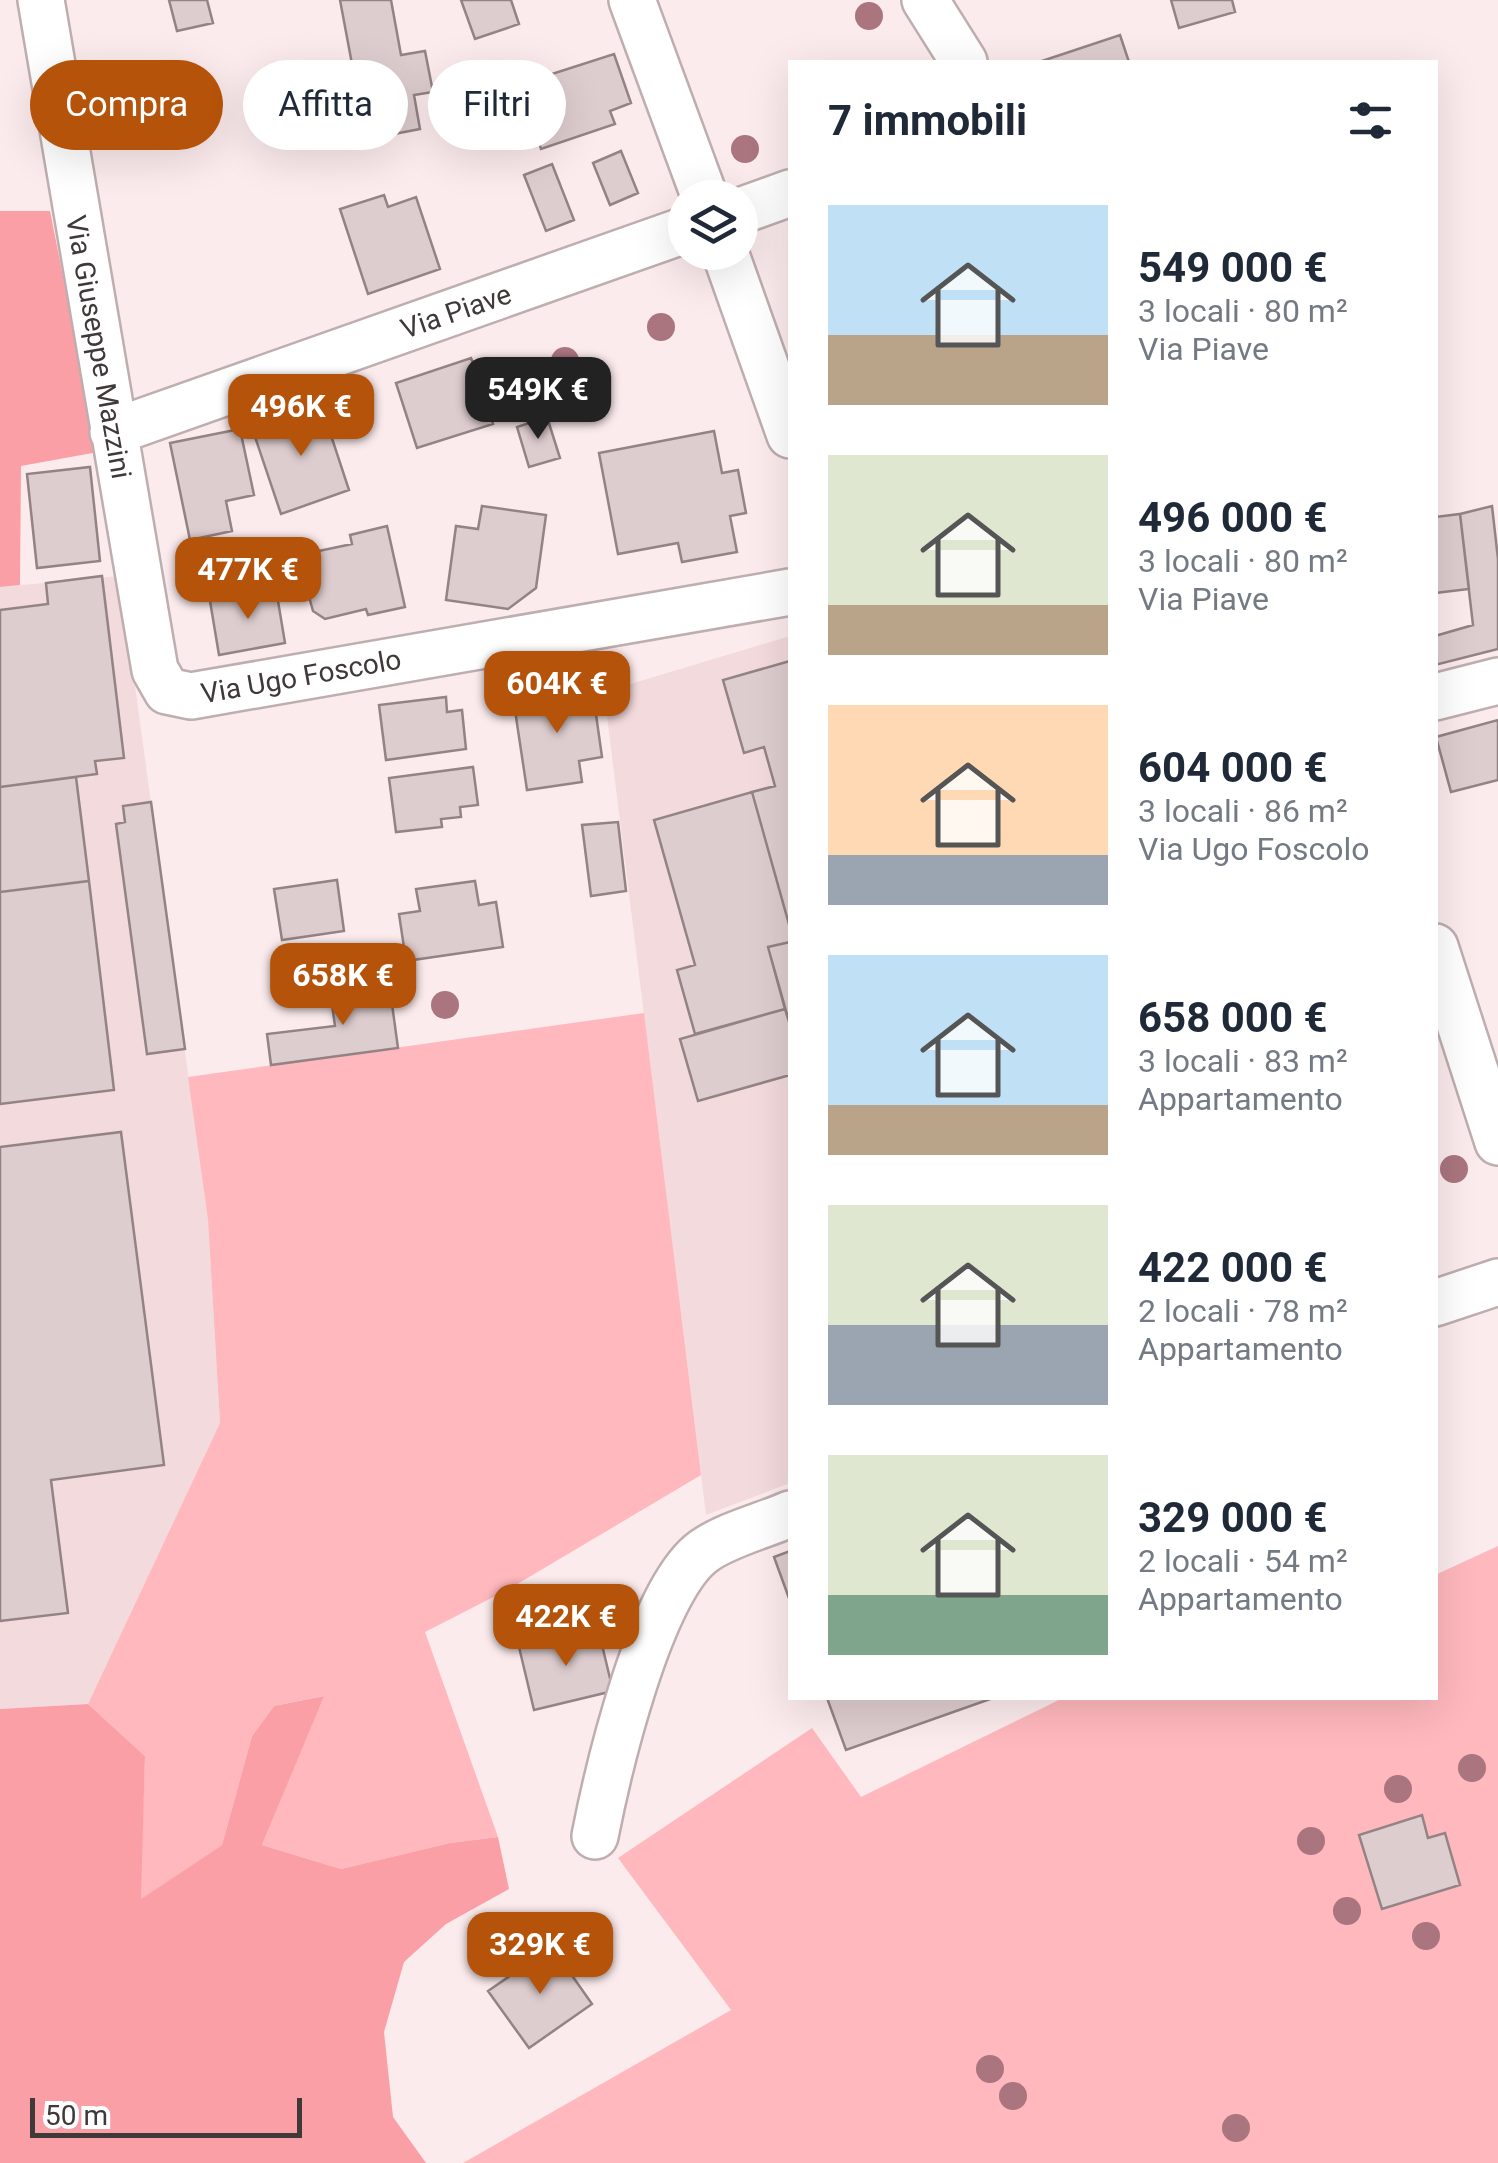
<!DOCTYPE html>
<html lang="it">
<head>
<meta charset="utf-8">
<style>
  body { margin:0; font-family:Roboto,sans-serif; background:#f2f2f3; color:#1f2937; height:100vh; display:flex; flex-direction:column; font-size:38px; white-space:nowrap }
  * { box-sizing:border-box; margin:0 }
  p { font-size:32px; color:#747a83 }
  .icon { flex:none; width:55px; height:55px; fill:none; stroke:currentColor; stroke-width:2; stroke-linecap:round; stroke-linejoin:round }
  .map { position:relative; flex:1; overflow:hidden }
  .details { position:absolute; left:788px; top:60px; width:650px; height:1640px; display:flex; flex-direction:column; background:#fff; border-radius:0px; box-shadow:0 10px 40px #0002 }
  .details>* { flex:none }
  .banner { position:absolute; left:30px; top:60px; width:608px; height:90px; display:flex; gap:20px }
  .buttons { position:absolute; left:668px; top:180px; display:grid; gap:20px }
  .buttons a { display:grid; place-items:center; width:90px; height:90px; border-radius:50%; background:#fff; box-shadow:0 10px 40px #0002; font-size:50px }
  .scale { position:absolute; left:30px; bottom:25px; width:272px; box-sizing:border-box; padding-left:10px; border:5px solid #3f3939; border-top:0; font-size:28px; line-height:35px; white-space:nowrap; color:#3f3939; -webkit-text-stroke:8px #fff; paint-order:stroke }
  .price { position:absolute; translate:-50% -85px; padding:0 22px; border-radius:20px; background:#b45309; color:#fff; font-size:32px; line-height:65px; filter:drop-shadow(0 2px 5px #0008) }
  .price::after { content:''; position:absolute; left:50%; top:60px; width:30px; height:22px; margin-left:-15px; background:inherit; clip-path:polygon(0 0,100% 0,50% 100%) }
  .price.active { background:#222; color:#fff }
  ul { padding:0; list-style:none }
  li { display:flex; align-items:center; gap:30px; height:250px; padding:0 40px }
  li span { display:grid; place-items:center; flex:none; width:280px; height:200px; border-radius:0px; color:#555 }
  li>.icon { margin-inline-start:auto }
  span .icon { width:120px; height:120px; fill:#fffc; stroke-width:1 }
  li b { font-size:42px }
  h2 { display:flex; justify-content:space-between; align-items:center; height:120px; padding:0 40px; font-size:42px }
  .chip { padding:0 35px; border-radius:45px; background:#fff; box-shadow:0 10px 40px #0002; font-size:35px; line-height:90px }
  .chip.active { background:#b45309; color:#fff }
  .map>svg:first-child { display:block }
  .built { fill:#f3dadc }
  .green { fill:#ffb8bd }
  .forest { fill:#fb9fa7 }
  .building { fill:#decdce; stroke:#938384; stroke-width:2.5 }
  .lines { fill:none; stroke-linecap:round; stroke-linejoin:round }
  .minor-casing { stroke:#bfaeaf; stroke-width:50 }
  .minor { stroke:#fff; stroke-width:45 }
  .tree { fill:#aa757f }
  .labels { text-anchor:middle; stroke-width:8; stroke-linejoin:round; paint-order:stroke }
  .street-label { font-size:28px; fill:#3f3939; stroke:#fff }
</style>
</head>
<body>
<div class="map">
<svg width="1498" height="2163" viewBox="0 0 1498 2163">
  <rect width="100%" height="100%" fill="#fcebec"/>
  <path class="built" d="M120,576L208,1220L220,1423L88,1704L0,1709V587Z
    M790,636V1483L706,1515L604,692Z"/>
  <path class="green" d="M644,1013L701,1475L509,1589L425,1632L498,1837L450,1843L341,1869L262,1845L323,1696L274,1706L252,1736L222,1845L140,1900L145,1756L88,1704L220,1423L208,1220L188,1077Z
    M1498,1546V2163H463L731,2010L618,1858L812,1728L861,1797L1063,1698H1435V1575Z"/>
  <path class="forest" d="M0,211H50L98,452L21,466L20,585L0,587Z
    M324,1696L262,1845L341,1869L450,1843L498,1837L509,1889L446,1924L404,1962L384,2032L393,2117L426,2163H0V1709L88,1704L145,1756L141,1899L222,1845L252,1736L274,1706Z"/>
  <path class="building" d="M169,0H207L213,23L177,31Z
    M340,0H391L401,55L425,51L433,92L414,95L420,129L358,141L352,109L337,112L329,68L352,64Z
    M461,0H511L519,24L475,39Z
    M1171,0H1232L1235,12L1179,28Z
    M1120,35L1129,62H1039Z
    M614,54L631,103L610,111L615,124L541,149L530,116L512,122L502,90Z
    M621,151L638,193L610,205L593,163Z
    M552,164L574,220L546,231L524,175Z
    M384,195L388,207L416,197L440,269L368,294L340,209Z
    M471,358L493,424L417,448L396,383Z
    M321,405L349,490L281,514L252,428Z
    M547,417L560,458L529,467L517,427Z
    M240,429L254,495L226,501L232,531L190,540L170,443Z
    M714,431L722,473L738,470L746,513L730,516L737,552L682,562L678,543L618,554L599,453Z
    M90,467L100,561L37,568L27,474Z
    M482,506L546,515L536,588L508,609L446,600L456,526L478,529Z
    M1492,506L1498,559V649L1435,665V636L1473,625L1460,514Z
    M1460,514L1469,589L1435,593V517Z
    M387,526L405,607L368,615L366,609L325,619L313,611L306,586L318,573L314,552L352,544L350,535Z
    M102,576L124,758L95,761L97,774L0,787V610L48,604L46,583Z
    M276,589L285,643L219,655L210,601Z
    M790,661V928L752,792L775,786L764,747L744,753L723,680Z
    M592,686L602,757L579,761L582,782L527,790L513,697Z
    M446,697L447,712L462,710L466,749L386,760L379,705Z
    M1498,720V780L1451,792L1436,737Z
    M473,767L478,805L460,807L461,817L441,819L442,827L396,832L389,778Z
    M76,777L89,881L0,892V787Z
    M752,792L790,928V942L768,947L785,1009L695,1034L677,970L695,965L654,820Z
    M151,802L185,1049L147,1054L116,824L125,822L123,806Z
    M618,822L626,891L591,896L582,825Z
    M337,880L344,931L282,940L274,889Z
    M89,881L114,1090L0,1104V892Z
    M475,881L479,905L496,902L503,947L406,961L399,914L420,911L416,889Z
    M790,942V1025L768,947Z
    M389,982L398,1048L271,1065L267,1034L335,1026L330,990Z
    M785,1009L790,1025V1075L698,1101L680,1039Z
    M121,1132L164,1465L51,1480L68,1613L0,1621V1147Z
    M790,1551V1601L774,1557Z
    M598,1628L613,1691L534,1710L519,1647Z
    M827,1698H993L846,1750Z
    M1422,1815L1428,1838L1445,1833L1460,1885L1382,1909L1359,1835Z
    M552,1947L592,2004L529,2048L488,1991Z"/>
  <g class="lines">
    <defs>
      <path id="minor" d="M41,0L155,670L167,691L191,696L790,592
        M632,0L705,198
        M925,0L964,62
        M740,211L790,193
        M725,252L790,435
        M113,432L685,230
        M1435,697L1498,681
        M1435,947L1498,1142
        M1435,1303L1498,1282
        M595,1836C608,1770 650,1589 704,1551C726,1535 765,1525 790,1514"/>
    </defs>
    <use href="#minor" class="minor-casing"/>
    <use href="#minor" class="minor"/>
  </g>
  <g class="tree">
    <circle cx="869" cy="16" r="14"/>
    <circle cx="745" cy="149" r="14"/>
    <circle cx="661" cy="327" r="14"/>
    <circle cx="565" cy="361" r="14"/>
    <circle cx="346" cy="405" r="14"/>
    <circle cx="445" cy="1005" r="14"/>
    <circle cx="1454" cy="1169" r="14"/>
    <circle cx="1472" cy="1768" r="14"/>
    <circle cx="1398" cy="1789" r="14"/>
    <circle cx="1311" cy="1841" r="14"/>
    <circle cx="1347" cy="1911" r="14"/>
    <circle cx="1426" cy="1936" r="14"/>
    <circle cx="990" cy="2069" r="14"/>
    <circle cx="1013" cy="2096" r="14"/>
    <circle cx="1236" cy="2128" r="14"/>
  </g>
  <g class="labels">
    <g class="street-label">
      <text transform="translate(456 311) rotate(-19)" y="10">Via Piave</text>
      <text transform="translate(99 347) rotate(80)" y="10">Via Giuseppe Mazzini</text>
      <text transform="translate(301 676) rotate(-10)" y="10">Via Ugo Foscolo</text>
    </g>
  </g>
</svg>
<div class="buttons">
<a><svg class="icon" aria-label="layers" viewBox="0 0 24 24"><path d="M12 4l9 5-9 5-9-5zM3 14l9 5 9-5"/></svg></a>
</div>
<div class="scale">50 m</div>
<b class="price active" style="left:538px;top:442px">549K €</b>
<b class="price" style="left:301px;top:459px">496K €</b>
<b class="price" style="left:248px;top:622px">477K €</b>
<b class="price" style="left:557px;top:736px">604K €</b>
<b class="price" style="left:343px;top:1028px">658K €</b>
<b class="price" style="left:566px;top:1669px">422K €</b>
<b class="price" style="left:540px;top:1997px">329K €</b>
<div class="banner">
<a class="chip active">Compra</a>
<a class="chip">Affitta</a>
<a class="chip">Filtri</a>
</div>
<section class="details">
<h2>7 immobili<svg class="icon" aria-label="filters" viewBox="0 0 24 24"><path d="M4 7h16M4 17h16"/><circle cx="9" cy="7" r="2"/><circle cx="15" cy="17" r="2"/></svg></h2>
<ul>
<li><span style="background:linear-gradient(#bfe0f5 65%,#b9a48a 0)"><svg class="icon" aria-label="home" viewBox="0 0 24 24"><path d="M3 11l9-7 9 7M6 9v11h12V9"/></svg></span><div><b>549 000 €</b><p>3 locali · 80 m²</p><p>Via Piave</p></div></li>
<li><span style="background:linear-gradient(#dfe7d0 75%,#b9a48a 0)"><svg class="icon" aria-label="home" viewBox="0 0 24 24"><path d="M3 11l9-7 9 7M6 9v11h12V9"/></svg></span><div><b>496 000 €</b><p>3 locali · 80 m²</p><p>Via Piave</p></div></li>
<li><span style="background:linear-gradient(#ffd9b3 75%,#9aa5b1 0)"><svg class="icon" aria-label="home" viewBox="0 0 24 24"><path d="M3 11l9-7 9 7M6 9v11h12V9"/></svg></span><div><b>604 000 €</b><p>3 locali · 86 m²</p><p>Via Ugo Foscolo</p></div></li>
<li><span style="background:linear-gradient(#bfe0f5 75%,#b9a48a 0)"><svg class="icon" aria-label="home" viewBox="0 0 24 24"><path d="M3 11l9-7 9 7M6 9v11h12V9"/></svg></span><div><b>658 000 €</b><p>3 locali · 83 m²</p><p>Appartamento</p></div></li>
<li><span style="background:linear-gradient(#dfe7d0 60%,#9aa5b1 0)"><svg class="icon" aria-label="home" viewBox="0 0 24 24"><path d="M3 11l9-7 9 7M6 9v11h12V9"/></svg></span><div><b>422 000 €</b><p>2 locali · 78 m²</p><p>Appartamento</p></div></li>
<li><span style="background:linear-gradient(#dfe7d0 70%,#7fa58c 0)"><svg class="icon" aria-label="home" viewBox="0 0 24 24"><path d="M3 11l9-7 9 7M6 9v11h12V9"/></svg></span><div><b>329 000 €</b><p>2 locali · 54 m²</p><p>Appartamento</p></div></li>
</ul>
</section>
</div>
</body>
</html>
